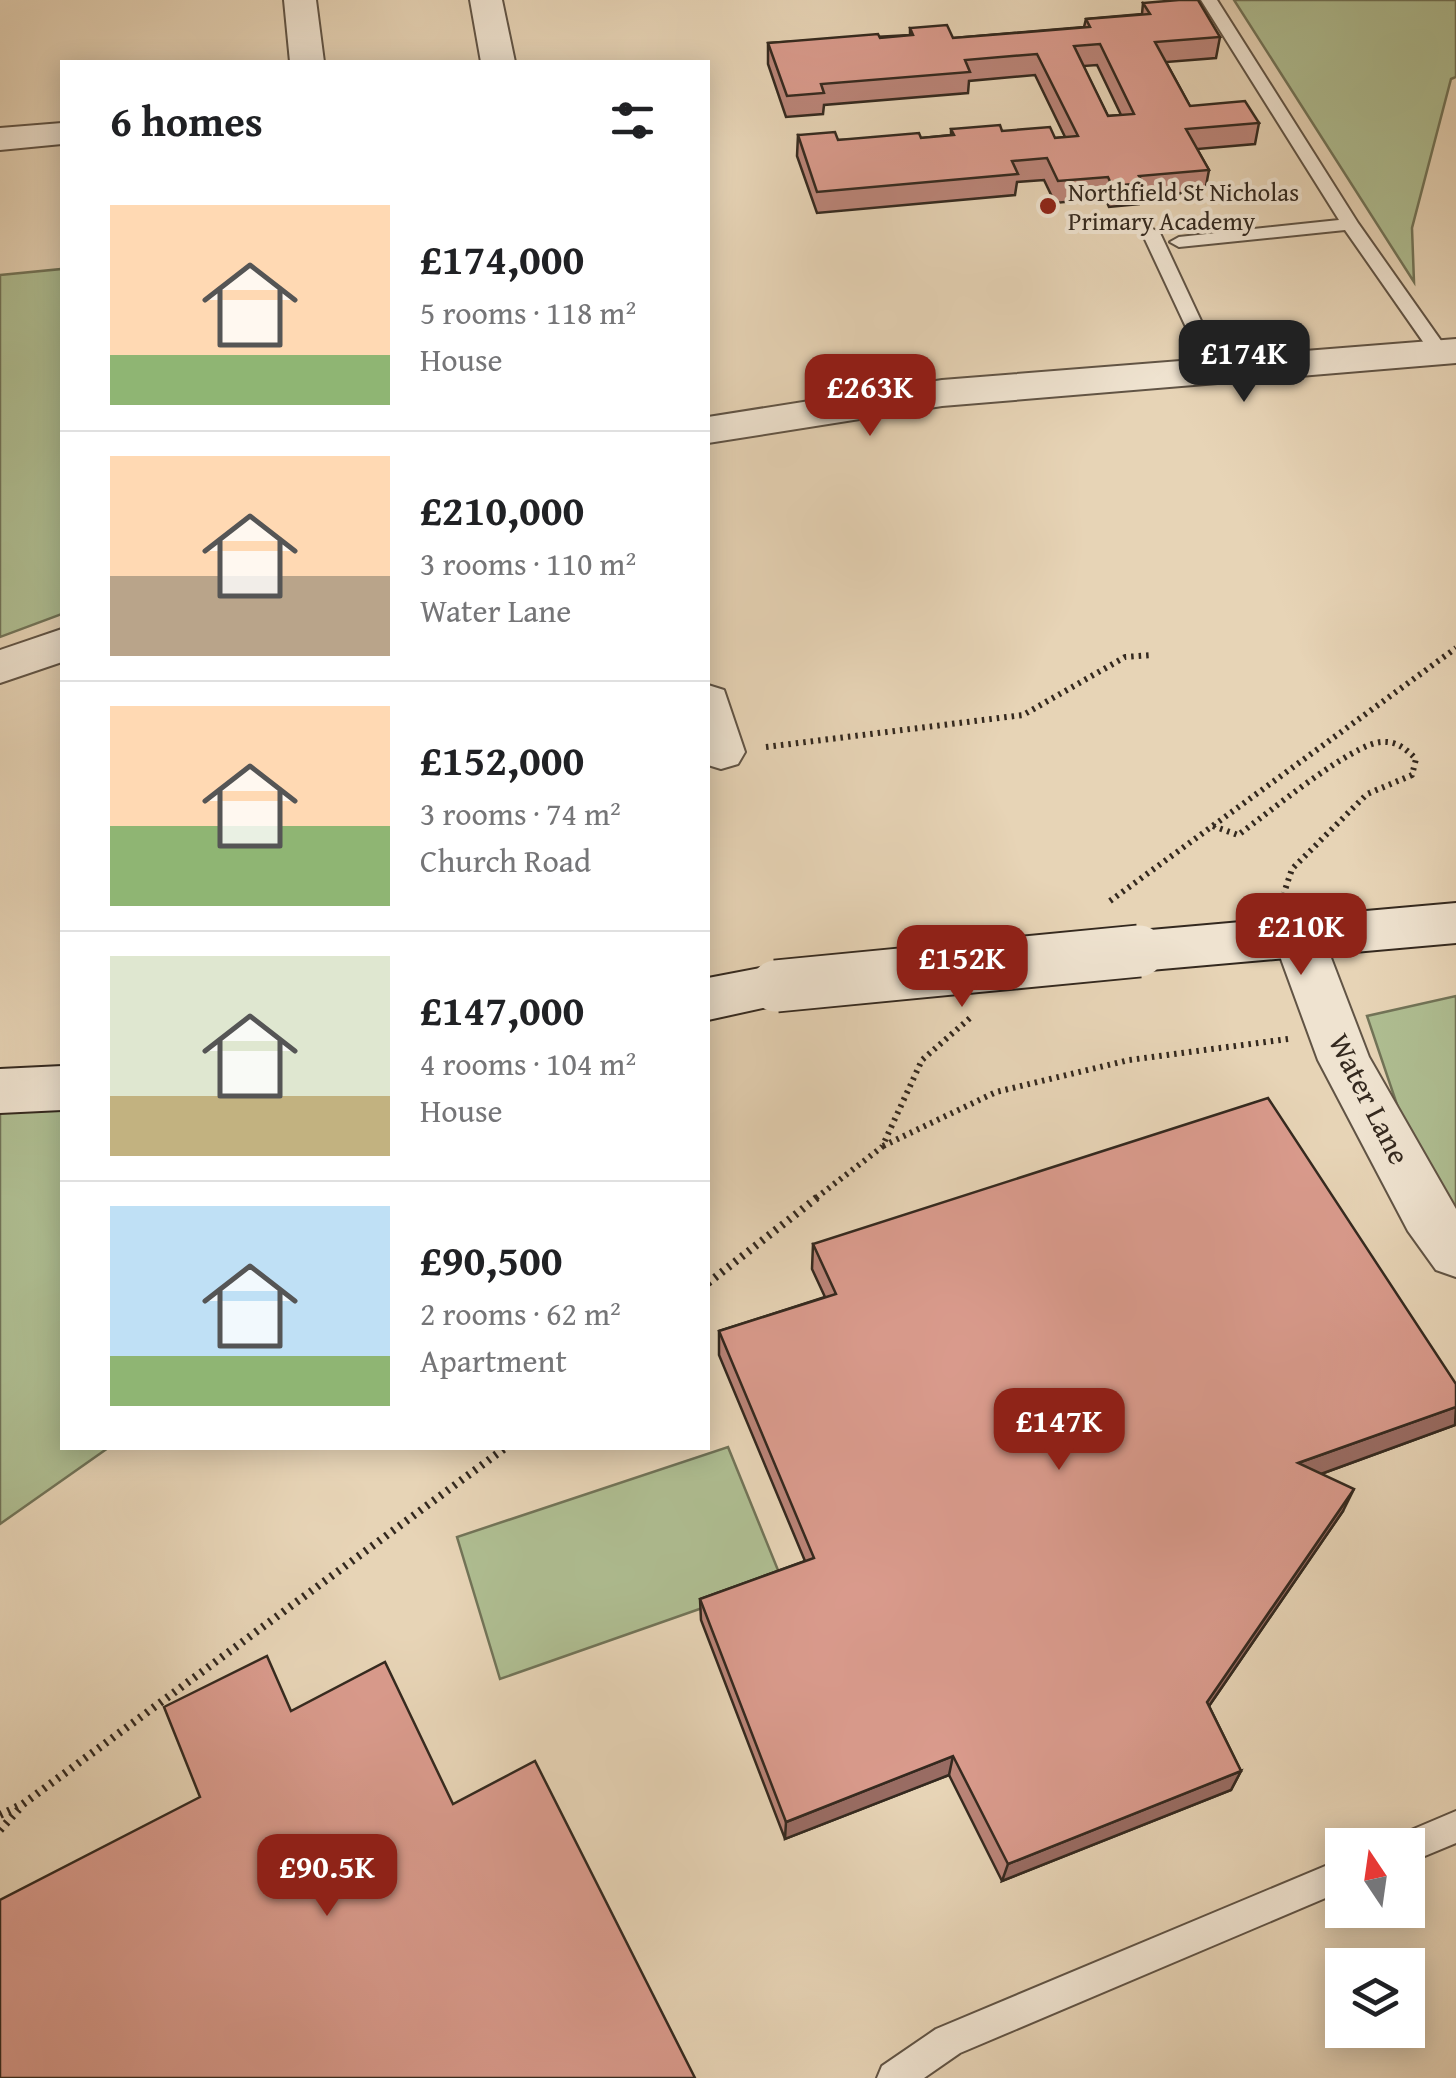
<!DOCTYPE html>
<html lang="en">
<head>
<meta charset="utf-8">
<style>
  body { margin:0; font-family:"Gentium Book Plus",serif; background:#f6f6f6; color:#202124; height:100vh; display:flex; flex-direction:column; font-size:38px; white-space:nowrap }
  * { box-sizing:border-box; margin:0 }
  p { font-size:32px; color:#757577 }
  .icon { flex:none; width:55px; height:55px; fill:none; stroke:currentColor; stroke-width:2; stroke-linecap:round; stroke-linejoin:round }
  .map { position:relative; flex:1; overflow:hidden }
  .drawer { position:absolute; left:60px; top:60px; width:650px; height:1390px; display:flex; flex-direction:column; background:#fff; border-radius:0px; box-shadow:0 5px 25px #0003 }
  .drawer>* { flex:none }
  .needle { width:65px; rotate:347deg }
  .buttons { position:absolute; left:1325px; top:1828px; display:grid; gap:20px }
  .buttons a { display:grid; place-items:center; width:100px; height:100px; border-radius:0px; background:#fff; box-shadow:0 5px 25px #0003; font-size:50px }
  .price { position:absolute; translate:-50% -85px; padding:0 22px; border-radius:20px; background:#8f2418; color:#fff; font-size:32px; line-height:65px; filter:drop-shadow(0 2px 5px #0008) }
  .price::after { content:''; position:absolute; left:50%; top:60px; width:30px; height:22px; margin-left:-15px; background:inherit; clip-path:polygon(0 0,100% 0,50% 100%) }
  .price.current { background:#222; color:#fff }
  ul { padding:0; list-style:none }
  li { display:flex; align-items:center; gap:30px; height:250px; padding:0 50px }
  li+li { border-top:2px solid #e0e0e0 }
  li span { display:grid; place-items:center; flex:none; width:280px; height:200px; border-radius:0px; color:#555 }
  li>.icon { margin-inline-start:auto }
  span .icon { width:120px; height:120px; fill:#fffc; stroke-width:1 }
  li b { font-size:42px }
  h2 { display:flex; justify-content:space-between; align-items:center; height:120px; padding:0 50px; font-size:42px }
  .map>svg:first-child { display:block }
  .green { fill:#afbe92; stroke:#727458; stroke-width:2.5 }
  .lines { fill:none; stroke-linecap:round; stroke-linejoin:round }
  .service-casing { stroke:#615445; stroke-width:4 }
  .minor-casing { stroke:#615445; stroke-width:4 }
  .tertiary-casing { stroke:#615445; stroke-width:4 }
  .secondary-casing { stroke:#34291f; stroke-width:4 }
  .path-far1 { stroke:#34291f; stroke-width:6; stroke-dasharray:2.5 5; stroke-linecap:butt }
  .path { stroke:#34291f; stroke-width:8; stroke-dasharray:2.5 6; stroke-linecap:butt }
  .service { fill:#efe3d0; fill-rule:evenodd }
  .minor { fill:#efe3d0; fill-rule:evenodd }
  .tertiary { fill:#efe3d0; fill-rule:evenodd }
  .secondary { fill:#efe3d0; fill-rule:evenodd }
  .secondary-bridge-casing { stroke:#34291f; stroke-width:55; stroke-linecap:butt }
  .secondary-bridge { stroke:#efe3d0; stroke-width:51 }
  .wall { fill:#bb8579; stroke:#34291f; stroke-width:2.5; fill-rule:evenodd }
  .shaded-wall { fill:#996c63; stroke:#34291f; stroke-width:2.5 }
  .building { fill:#da9b8d; stroke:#34291f; stroke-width:2.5; fill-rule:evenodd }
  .poi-dot { fill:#8f2418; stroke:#efe3d0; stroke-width:4 }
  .labels { text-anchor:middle; stroke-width:8; stroke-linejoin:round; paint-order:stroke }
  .far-poi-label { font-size:25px; fill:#34291f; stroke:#efe3d0; text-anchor:start }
  .street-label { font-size:30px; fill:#34291f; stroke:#efe3d0 }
</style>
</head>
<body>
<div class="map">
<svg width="1456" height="2078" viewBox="0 0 1456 2078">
  <rect width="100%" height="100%" fill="#e7d4b6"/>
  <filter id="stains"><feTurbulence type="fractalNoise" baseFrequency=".002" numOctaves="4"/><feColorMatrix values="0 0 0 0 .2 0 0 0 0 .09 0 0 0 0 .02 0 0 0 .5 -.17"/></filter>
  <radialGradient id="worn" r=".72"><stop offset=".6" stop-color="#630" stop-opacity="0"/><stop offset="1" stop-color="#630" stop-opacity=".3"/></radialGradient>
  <path class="green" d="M1234,0H1456V77L1451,79L1412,228L1414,282Z
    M62,269V614L0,637V275Z
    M1456,996V1223L1413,1152L1367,1016Z
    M62,1101V1448H108L0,1524V1109Z
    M728,1447L782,1580L500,1679L457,1537Z"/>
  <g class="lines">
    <defs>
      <path id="service" d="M1201,0H1217L1358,223L1449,352L1447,356H1433L1345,230L1179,247L1170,242L1179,237L1339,220Z
        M1151,228L1160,233L1225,372L1223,376L1216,378L1207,372L1142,233Z
        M1456,1811V1843L1408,1863V1845H1393L1397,1836Z
        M1342,1859V1891L960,2053L924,2078H877L882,2066L936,2029Z"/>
      <path id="minor" d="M284,0H316L324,62H290Z
        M470,0H502L515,62H481Z
        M62,123V144L0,150V128Z
        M708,685L724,690L745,752L738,764L721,769L708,765Z
        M1298,918L1316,923L1323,937L1369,1057L1456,1209V1277L1436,1270L1408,1231L1318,1060L1273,937L1280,923Z"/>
      <path id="tertiary" d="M1456,339V363L942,406L708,443V417L942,380Z
        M62,629V662L0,683V650Z"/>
      <path id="secondary" d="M1456,903V943L1139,971L1120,965L1112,951L1120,937L1139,931Z
        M776,965L795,971L803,986L795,1001L708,1020V978Z
        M62,1066V1110L0,1113V1069Z"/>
    </defs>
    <use href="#service" class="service-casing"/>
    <use href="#minor" class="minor-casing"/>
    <use href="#tertiary" class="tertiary-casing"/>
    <use href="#secondary" class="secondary-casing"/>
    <path class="path-far1" d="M766,747L1023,715L1125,657L1153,655
      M1213,826L1238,835C1267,814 1352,743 1382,742C1397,741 1406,749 1416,759L1412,775L1367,794L1292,869L1284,893
      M1110,901L1456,648
      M883,1146L996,1092L1129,1060L1288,1039
      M816,1198L882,1147L922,1060L970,1018"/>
    <path class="path" d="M708,1283L819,1196
      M0,1815L23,1804L505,1448
      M0,1830L19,1809"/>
    <use href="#service" class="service"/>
    <use href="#minor" class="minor"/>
    <use href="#tertiary" class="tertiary"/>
    <use href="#secondary" class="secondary"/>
    <defs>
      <path id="secondary-bridge" d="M776,986L1139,951"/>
    </defs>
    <use href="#secondary-bridge" class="secondary-bridge-casing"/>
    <use href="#secondary-bridge" class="secondary-bridge"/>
  </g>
  <path class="wall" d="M1143,3L1220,37L1216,58L1166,62L1190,106L1259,123L1255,144L1197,149L1209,170L1205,191L1140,197L1139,204L1109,207L1105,198L1055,203L1044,180L1017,182L1015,195L817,213L797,156L798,135L838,140L921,138L951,135V129L1002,131L1055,138L1065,137L1035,75L969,81L968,93L824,105L823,114L786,117L768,64V43L910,35V28L953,38L1084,27L1086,19L1142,14ZM1097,65L1121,115L1108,116L1083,66Z
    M813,1244L1456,1384L1455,1425L1321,1474L1343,1511L1209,1706L1241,1771L1231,1790L1002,1881L949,1775L785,1839L701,1620L700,1599L805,1561L719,1355V1331L825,1297L812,1269Z"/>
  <path class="shaded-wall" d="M1456,1407L1455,1425L1288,1486L1298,1463Z
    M1354,1489L1343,1511L1198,1722L1207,1702Z
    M953,1756L949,1775L785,1839L786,1822Z
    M1241,1771L1231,1790L1002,1881L1008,1864Z"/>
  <path class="building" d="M1179,0H1198L1220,37L1155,42L1190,106L1245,101L1259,123L1186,129L1209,170L1139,176L1143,183L1112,186L1108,177L1058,181L1047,158L1012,161L1018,174L817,192L798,135L835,132L838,140L919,133L921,138L954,135L951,129L1000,125L1002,131L1050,127L1055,138L1078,136L1037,54L965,60L970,72L821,84L824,93L787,96L768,43L878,34L880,38L913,35L910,28L947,25L953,38L1090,27L1086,19L1150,14L1143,3ZM1100,44L1134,114L1108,116L1074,46Z
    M1268,1098L1456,1384V1407L1298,1463L1354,1489L1207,1702L1241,1771L1008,1864L953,1756L786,1822L700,1599L814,1558L719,1331L836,1294L813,1244Z
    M267,1656L291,1711L385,1662L453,1804L535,1761L695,2078H0V1900L200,1797L164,1707Z"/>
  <circle class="poi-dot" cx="1048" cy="206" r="10"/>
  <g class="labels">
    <g class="far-poi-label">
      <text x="1068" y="201">Northfield St Nicholas<tspan x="1068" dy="29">Primary Academy</tspan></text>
    </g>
    <g class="street-label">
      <text transform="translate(1369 1099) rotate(63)" y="10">Water Lane</text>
    </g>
  </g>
  <rect width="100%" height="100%" filter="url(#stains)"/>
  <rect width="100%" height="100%" fill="url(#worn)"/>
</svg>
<div class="buttons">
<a><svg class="needle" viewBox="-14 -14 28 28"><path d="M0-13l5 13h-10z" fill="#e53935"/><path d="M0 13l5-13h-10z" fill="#757577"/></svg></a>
<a><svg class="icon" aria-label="layers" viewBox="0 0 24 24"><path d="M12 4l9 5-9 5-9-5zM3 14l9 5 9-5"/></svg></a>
</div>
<b class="price current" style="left:1244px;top:405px">£174K</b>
<b class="price" style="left:870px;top:439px">£263K</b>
<b class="price" style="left:1301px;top:978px">£210K</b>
<b class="price" style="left:962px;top:1010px">£152K</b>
<b class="price" style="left:1059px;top:1473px">£147K</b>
<b class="price" style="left:327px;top:1919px">£90.5K</b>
<section class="drawer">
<h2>6 homes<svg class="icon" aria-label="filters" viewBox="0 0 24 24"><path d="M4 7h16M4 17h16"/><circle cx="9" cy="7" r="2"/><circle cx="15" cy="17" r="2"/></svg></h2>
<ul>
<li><span style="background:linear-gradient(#ffd9b3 75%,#8fb573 0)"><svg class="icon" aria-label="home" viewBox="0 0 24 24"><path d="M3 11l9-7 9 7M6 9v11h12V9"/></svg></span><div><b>£174,000</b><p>5 rooms · 118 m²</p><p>House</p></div></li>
<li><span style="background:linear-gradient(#ffd9b3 60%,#b9a48a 0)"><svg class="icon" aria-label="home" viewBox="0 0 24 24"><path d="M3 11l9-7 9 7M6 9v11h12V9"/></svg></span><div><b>£210,000</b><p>3 rooms · 110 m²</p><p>Water Lane</p></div></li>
<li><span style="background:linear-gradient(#ffd9b3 60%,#8fb573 0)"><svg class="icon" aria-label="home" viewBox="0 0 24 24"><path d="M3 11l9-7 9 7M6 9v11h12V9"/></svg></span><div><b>£152,000</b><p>3 rooms · 74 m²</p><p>Church Road</p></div></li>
<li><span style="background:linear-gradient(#dfe7d0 70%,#c2b280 0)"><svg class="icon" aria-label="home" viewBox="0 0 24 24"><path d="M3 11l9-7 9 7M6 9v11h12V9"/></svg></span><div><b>£147,000</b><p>4 rooms · 104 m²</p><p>House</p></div></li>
<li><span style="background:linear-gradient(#bfe0f5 75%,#8fb573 0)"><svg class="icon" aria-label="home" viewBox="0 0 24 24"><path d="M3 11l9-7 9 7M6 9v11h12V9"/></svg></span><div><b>£90,500</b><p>2 rooms · 62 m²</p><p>Apartment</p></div></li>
</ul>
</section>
</div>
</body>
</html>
